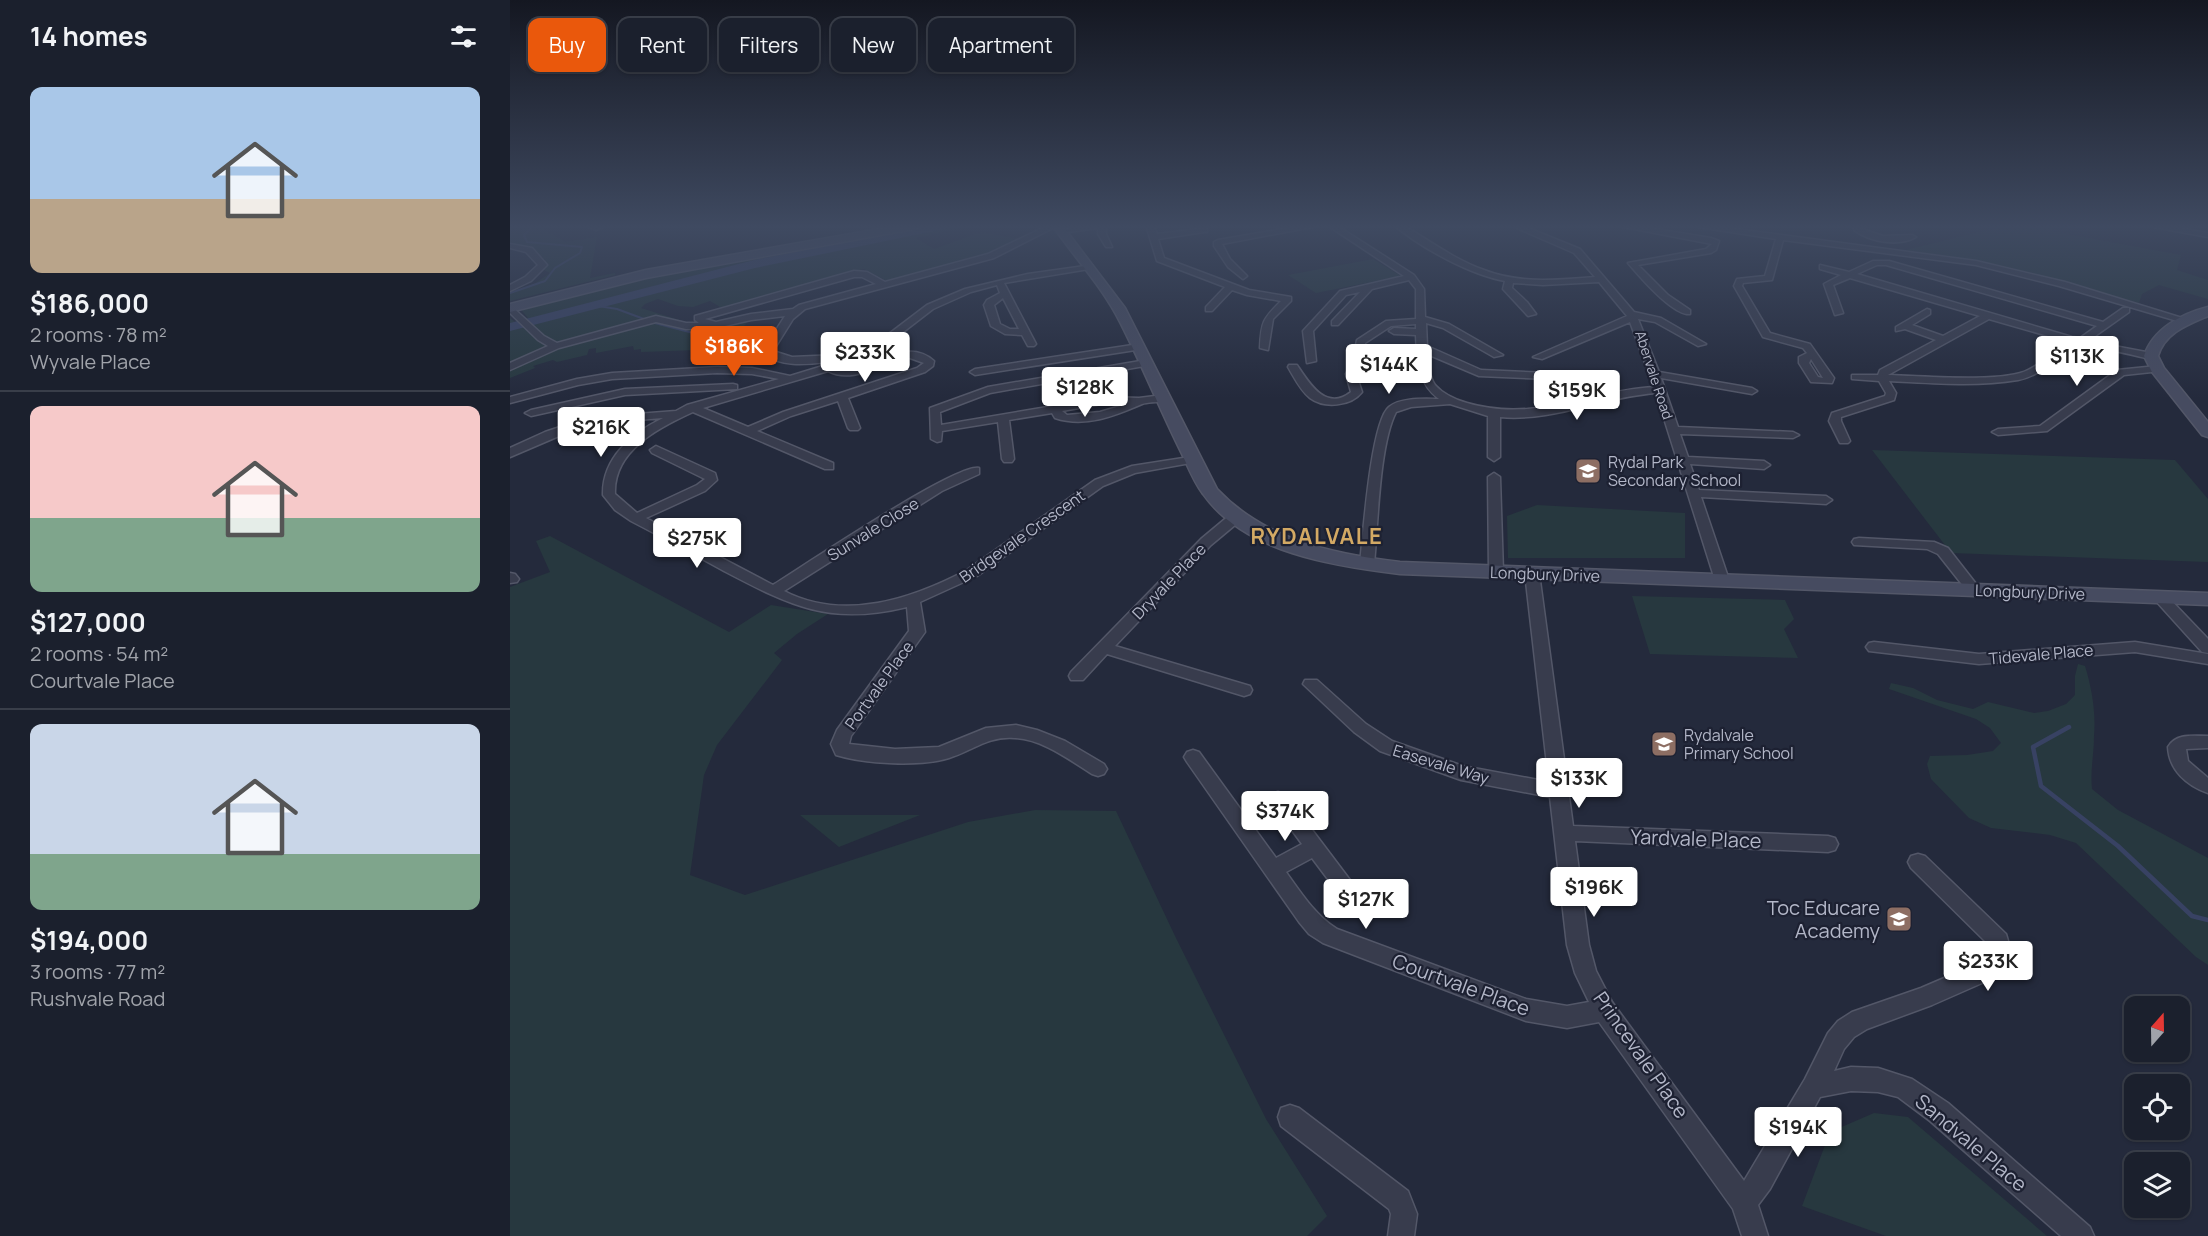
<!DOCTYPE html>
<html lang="en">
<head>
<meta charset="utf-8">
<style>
  body { margin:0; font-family:Manrope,sans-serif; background:#282d39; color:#f1f3f6; height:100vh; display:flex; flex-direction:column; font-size:22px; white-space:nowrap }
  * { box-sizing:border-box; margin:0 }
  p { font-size:20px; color:#a0a3aa }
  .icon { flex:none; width:33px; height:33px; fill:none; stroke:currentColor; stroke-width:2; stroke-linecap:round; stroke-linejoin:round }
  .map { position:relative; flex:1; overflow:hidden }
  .side { display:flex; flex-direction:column; background:#1b202d; width:510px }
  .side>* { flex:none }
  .guide { position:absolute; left:18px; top:18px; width:570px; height:54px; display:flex; gap:12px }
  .needle { width:39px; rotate:20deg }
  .fabs { position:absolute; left:1614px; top:996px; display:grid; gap:12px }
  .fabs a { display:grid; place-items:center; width:66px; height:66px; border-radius:12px; background:#1b202d; box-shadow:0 2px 4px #0004,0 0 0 2px #393e49; font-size:30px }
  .price { position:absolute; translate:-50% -51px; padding:0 14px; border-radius:6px; background:#fff; color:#222; font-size:20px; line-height:39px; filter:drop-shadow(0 2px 3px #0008) }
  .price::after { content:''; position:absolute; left:50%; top:36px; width:18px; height:14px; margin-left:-9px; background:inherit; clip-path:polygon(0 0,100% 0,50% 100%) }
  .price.current { background:#ea580c; color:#fff }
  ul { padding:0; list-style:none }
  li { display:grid; align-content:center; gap:12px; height:318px; padding:0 30px }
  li+li { border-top:2px solid #393e49 }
  li span { display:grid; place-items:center; height:186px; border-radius:12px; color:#555 }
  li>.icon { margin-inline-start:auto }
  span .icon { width:108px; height:108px; fill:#fffc; stroke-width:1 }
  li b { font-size:26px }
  h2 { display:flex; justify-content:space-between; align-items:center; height:72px; padding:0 30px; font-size:26px }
  .pill { padding:0 21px; border-radius:12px; background:#1b202d; box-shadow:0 2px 4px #0004,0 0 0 2px #393e49; font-size:21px; line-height:54px }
  .pill.current { background:#ea580c; color:#fff }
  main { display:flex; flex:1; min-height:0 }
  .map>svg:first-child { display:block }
  .green { fill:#27383f }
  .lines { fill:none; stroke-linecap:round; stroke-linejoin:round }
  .stream-far2 { stroke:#384263; stroke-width:2 }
  .stream-far1 { stroke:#384263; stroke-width:3 }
  .stream { stroke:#384263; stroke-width:4.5 }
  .river { fill:#384263; fill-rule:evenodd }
  .street-casing { stroke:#535768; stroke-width:3 }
  .secondary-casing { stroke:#535768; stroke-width:3 }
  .street { fill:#383c4d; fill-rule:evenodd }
  .secondary { fill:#464b60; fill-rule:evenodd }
  .labels { text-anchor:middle; stroke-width:4.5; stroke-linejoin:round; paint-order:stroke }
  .far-street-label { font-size:14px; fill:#b3b7c8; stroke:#1d2132 }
  .poi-label { font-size:16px; fill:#b3b7c8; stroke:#1d2132; text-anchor:start }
  .street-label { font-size:16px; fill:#b3b7c8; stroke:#1d2132 }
  .near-street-label { font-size:20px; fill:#b3b7c8; stroke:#1d2132 }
  .near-poi-label { font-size:20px; fill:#b3b7c8; stroke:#1d2132; text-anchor:end }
  .district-label { font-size:22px; font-weight:bold; letter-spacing:1.5px; fill:#d3a964; stroke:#1d2132 }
</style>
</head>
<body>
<main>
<section class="side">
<h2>14 homes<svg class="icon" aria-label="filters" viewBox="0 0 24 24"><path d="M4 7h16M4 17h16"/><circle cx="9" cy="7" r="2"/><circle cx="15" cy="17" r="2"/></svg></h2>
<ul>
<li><span style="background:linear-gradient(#a9c7e8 60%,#b9a48a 0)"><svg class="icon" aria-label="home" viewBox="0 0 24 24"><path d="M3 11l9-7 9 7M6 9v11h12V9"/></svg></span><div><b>$186,000</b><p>2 rooms · 78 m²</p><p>Wyvale Place</p></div></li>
<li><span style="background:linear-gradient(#f6c9c9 60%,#7fa58c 0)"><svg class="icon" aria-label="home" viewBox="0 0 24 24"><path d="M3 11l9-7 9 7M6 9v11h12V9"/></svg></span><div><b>$127,000</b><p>2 rooms · 54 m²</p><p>Courtvale Place</p></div></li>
<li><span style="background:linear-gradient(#c9d6e8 70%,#7fa58c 0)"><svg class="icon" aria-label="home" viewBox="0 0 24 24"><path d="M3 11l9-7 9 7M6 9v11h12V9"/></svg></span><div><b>$194,000</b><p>3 rooms · 77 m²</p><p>Rushvale Road</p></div></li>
</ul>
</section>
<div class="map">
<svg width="1698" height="1236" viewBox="0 0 1698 1236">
  <rect width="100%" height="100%" fill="#242a3c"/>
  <path class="green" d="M0,225H52L34,229L55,242L87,237L80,278L105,273V275L0,301V292L24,284L40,273L34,270L35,260C21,246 15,252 0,242Z
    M427,225H463L406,238L424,249L471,232L510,239L475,255L391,279L377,281L354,269L212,308L200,301L183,307L168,306L148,299L135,304L131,308L195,328L240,319L215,349L131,352V349L124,350L123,346L86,353V348L79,349L77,355L47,362L43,360L23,366L25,368L0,378V318L5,322L18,318L9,307L121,279Z
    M1497,225H1545L1541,231L1671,255L1667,270L1698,280V299L1649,285L1632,294L1629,303L1489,265L1396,250Z
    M863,259L891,276L806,293L778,275Z
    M1362,450L1665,460L1698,499V562L1441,553Z
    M1027,505L1175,513V558H998L997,516Z
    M40,536L219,632L261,605L318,614L287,634L264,653L272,660L207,745L194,775L180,875L235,895L458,822L525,810L606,811L665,936L756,1119L817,1216L797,1236H0V587L40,572L26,541Z
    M1122,596L1275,600L1284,619L1274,629L1288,658L1140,654Z
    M1568,664L1575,666C1582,689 1586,712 1584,736C1584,755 1580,770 1582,789L1608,810L1698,858V965L1686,957L1566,843L1540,835L1481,828L1459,818L1421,779L1417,764L1420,756L1457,755L1483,751L1491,743L1480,728L1466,719L1379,689L1381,683L1403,688L1427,700L1463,709L1478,702L1524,713L1538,711L1556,704L1565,695V676Z
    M290,815H410L329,847Z
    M1364,1113L1398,1117L1537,1236H1376L1292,1206L1320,1132Z"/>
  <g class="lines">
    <path class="stream-far2" d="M0,226L7,225
      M0,293L35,281L45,268L70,253L72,247L17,242L14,235L24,225
      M82,305L107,309L134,319
      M141,322L210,340"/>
    <path class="stream-far1" d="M203,338L210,340"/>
    <path class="stream" d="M1559,727L1523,747L1531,786L1608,846L1682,916L1698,920"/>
    <path class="river" d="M422,225H445L439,228L245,268L0,331V323L244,260Z"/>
    <defs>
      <path id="street" d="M73,225H98L86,230Z
        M539,225H549L484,258L295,309L283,319L263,351L282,357L329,355L333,356V360L363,346L417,305L455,289L518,274L582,265V269H579L494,283L526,344L524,346H518L512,335L495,334L481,326L474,305L477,300L490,293L487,285L461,292L423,309L366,353L327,368C354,378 393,333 424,361L423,366L415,372L338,398L350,428L348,430H340L338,428L328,401L281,416L247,431L323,463V469H315L183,412C148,428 103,451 105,494L127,513L187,485L195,479L142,453L140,450L146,446L205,473L207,480L195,491L136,518L263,585C292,567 446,463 469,468V474L432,491L274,591C334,622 402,599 457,570L585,480L622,466L686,456V462L625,473L593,486L467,576L410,602L415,632L341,736L339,744L385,749L429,747L476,728L506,725L527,730L555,741L594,764L597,769L594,774L588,776L582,774C558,759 532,739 504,738C478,736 462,751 439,758C410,767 355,764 326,755L321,744L327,730L399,631L397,607C319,626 281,606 214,571C183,554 152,537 121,521L105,510L93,495C92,458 122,433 153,418L101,422L63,430L0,457V448L35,432L59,424L101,416L166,411L177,405L269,379L242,374L207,373L102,379L68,385L0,403V397L67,379L102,373L207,367L242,368L280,376L329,361C305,363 271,370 252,352L275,316L241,320L206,328L176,329L146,322L49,348L0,370V363L38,346L28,340L0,313V305L34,336L47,343L146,316L176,323H189L185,320V316L344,271L357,272L375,282L478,254ZM344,277H352L366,284L289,305L283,309L241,314L206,322L195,319ZM493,298L509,329H500L490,324L484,305ZM400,358L414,363L407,368L273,412L238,427L193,408L318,371C344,385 373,361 400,358Z
        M579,225H600L596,227V234L602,247H596L588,234V228L551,233L547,231Z
        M636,225H644L647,234L697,228V232H694L648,239L654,258L739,290L781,297V301L763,319L758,350L750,348C751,322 753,319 771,301L737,295L722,290L702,311H696V307L715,287L647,261Z
        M796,225H813L712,244L720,259L737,276L733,279L718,267L704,246V242L708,240Z
        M817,225H826L904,275L914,289L915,317L939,324L993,355L984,357L933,328L916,323L917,346L971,370L1039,373L1044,376L1039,379L969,376L917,354C918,364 919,376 925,385C933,394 946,400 957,403C1026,423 1076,391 1144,387L1120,322L1032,359L1023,357L1117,316L1089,282L1033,285L1003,283L1002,288L1017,302L1026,314L1018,316L993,289L995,281C961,275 911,248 884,225H893C920,241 945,260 974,270C1009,284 1048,280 1085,277L1064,253L1000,225H1011L1070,249L1124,312L1151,318L1196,344L1188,346L1145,322L1128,319L1149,372L1242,388L1247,391L1242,394L1151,378L1168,427L1283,432L1289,435L1283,438L1170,434L1178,457L1254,461L1260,465L1254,469L1180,464L1189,490L1316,496L1322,500L1316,504L1191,497L1219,580L1212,584L1205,580L1146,393C1093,397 1042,422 990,417V457L984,461L978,457V416L940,404L901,407L886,412C869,445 868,525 864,564L862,567H852L850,564C853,536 861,421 879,407C891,397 915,399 929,399C907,383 907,359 906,335L884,334L879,331L884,328L906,329V324L881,326L855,343L853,360L846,374L852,392C841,406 815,409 800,398C790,390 784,377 778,367L779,365H787C799,383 816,412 841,392L836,374L843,360L847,340L876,321L906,319V289L899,280L862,289L828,325H822V321L850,292L836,295L803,331L806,361L797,363L793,331L830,291L894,276Z
        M1103,225H1121L1201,238L1209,241L1206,250L1201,253L1128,265L1158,295L1180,310V314C1163,316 1129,276 1118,263L1196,249L1202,244Z
        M1175,225H1196L1466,261L1555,282L1682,321L1674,323L1549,286L1466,265L1273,240L1262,280L1233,283L1232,286L1260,333L1300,344L1324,378L1322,383L1301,382L1289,363V357L1297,353L1293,348L1253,337L1224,286L1227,279L1255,276L1266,239ZM1301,359L1313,378L1308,377L1299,363Z
        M1632,225H1650L1698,233V237Z
        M1344,226L1373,236L1402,235L1406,237C1389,247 1360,242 1344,230Z
        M0,244L22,248L37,265L21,281L0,291V285L15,277L28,265L16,252L0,248Z
        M1363,261H1379L1593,322L1613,308H1619V312L1578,341L1641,353L1646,356L1641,359C1623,356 1579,342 1564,349C1544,357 1531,376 1508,380C1466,387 1422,383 1379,381L1386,393L1384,400L1331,417V421L1340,441L1338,443H1330L1319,421L1322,413L1375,396L1376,393L1369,381L1342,379V375H1368L1370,370L1426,340L1395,329L1386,331V327L1417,309L1420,310V314L1402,325L1433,336L1470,316L1340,278L1323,285L1333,313L1325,315L1314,284L1331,275L1310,269V265L1339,272ZM1367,265H1376L1587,326L1570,338L1562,337L1347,274ZM1479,319L1552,340L1558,344C1545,353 1532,363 1518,370C1494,383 1409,376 1378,375Z
        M629,344L634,347L632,349L465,375L460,372L465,369Z
        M636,360L640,361V365L480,393L430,412L431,425L597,397L629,398L653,395L658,398C651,404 640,401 632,404C604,416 575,428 545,418L542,413L499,420L504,459L502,462H494L492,459L488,422L432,431L431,441L427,442L421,439L420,408L478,387ZM597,403L617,404L590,412L557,415L552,411Z
        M1647,366L1651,367V371L1614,375L1537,431L1488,435L1482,432L1488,429L1530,426L1607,370Z
        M223,384L227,385V389L115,395L21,416L15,413L21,410L115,389Z
        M984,473L990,477L993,572L986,576L979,572L978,477Z
        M726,513L731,514L733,517L731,520L701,545L605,646L740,686L742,690L740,694L734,696L597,654L573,680H561L559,676L561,672L691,539L721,514Z
        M1349,538L1424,542L1438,548L1470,589L1468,592H1458L1428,554L1417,549L1344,545L1342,542L1344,539Z
        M1022,569L1029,573L1063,826L1318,836L1325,838L1328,844L1325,850L1318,852L1065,841L1079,945L1086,971L1102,1002L1234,1181L1295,1079L1318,1033L1328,1021L1342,1012L1411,988L1481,958L1479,945L1401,868L1398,862L1401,856L1408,854L1415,856L1496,934L1503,958L1497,972L1422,1005L1357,1029L1344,1037L1334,1049L1324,1071L1341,1067L1368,1068L1402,1079L1438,1103L1580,1227L1584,1236H1551L1420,1121L1388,1097L1368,1092L1341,1091L1310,1097L1260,1189L1248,1205L1258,1236H1232L1223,1209L1089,1022L1057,1028L1016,1021L813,943L799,934L789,922L677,762L674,757L677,752L683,750L689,752L766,858L792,844L759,799L761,794L768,792L775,794L849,892L846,898L839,901L832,898L802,858L776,872C791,893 805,915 827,929L1016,999L1057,1006L1079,1002L1065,973L1057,945L1040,797L951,780L870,751L844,732L793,684L795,680H807L856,724L882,741L953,766L1039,782L1015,573Z
        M0,573L5,574L9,579L7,582L0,583Z
        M1650,592L1655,594L1698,639V653L1692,652L1645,600L1643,597Z
        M1364,642L1469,654L1625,642L1698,654V664L1625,652L1469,664L1359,651L1356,647L1359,643Z
        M1698,736V748L1676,749L1678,761L1698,778V793C1677,786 1659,770 1658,747C1666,733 1683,736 1698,736Z
        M780,1105L789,1108L898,1191L907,1214L904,1236H878L881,1214L879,1209L771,1126L768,1117L771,1108Z"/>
      <path id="secondary" d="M392,225H414L409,228L136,278L0,312V304L136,270Z
        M542,225H552L615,308L707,489C755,540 823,554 890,562L1698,593V605L890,574C823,566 735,553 693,494C684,482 678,467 672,454C650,410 632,365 610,322C592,286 564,257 542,225Z
        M1698,307V316C1677,325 1655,333 1648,356L1654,368L1698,422V437L1692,435L1642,372L1634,356C1643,329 1671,314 1698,307Z"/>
    </defs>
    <use href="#street" class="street-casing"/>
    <use href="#secondary" class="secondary-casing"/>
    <use href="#street" class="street"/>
    <use href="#secondary" class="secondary"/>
  </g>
  <linearGradient id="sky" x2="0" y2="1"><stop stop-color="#141721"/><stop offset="0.57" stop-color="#3f4a61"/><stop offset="1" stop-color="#3f4a61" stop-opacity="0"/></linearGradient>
  <rect width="1698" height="398" fill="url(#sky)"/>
  <defs>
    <symbol id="school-square" viewBox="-11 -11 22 22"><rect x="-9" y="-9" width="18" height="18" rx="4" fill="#8d6e63" stroke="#1d2132"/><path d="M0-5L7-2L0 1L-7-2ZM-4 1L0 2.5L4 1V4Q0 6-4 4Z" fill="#fff"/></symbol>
  </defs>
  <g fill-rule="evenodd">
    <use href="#school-square" x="1063" y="456" width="30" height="30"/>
    <use href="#school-square" x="1139" y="729" width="30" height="30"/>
    <use href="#school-square" x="1374" y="904" width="30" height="30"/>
  </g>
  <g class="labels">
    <g class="far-street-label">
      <text transform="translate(1144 375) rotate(72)" y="5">Abervale Road</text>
    </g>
    <g class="poi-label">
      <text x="1098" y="468">Rydal Park<tspan x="1098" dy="18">Secondary School</tspan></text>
      <text x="1174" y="741">Rydalvale<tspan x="1174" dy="18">Primary School</tspan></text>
    </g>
    <g class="street-label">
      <text transform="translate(363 529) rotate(-32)" y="6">Sunvale Close</text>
      <text transform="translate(512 536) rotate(-35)" y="6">Bridgevale Crescent</text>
      <text transform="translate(1035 574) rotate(2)" y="6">Longbury Drive</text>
      <text transform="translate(659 581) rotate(-46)" y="6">Dryvale Place</text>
      <text transform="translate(1520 592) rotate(2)" y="6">Longbury Drive</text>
      <text transform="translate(1531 654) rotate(-5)" y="6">Tidevale Place</text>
      <text transform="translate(369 685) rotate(-54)" y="6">Portvale Place</text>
      <text transform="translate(931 764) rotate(17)" y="6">Easevale Way</text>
    </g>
    <g class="near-street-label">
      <text transform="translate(1186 839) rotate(2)" y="7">Yardvale Place</text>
      <text transform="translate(951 985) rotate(20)" y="7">Courtvale Place</text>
      <text transform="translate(1131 1055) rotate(55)" y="7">Princevale Place</text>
      <text transform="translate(1461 1143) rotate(40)" y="7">Sandvale Place</text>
    </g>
    <g class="near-poi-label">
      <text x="1370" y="915">Toc Educare<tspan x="1370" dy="23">Academy</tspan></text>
    </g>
    <g class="district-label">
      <text x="807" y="544">RYDALVALE</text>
    </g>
  </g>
</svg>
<div class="fabs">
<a><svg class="needle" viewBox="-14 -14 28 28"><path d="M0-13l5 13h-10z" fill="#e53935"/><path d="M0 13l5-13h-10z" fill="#a0a3aa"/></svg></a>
<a><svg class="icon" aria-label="locate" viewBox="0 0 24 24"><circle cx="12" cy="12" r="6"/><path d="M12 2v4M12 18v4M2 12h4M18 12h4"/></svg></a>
<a><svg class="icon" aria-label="layers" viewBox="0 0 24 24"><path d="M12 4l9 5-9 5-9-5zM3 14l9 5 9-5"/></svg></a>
</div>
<b class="price current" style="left:224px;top:377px">$186K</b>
<b class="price" style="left:355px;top:383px">$233K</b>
<b class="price" style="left:1567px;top:387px">$113K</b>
<b class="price" style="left:879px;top:395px">$144K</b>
<b class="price" style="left:575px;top:418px">$128K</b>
<b class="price" style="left:1067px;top:421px">$159K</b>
<b class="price" style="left:91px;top:458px">$216K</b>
<b class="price" style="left:187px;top:569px">$275K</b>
<b class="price" style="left:1069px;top:809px">$133K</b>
<b class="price" style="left:775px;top:842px">$374K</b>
<b class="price" style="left:1084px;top:918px">$196K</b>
<b class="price" style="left:856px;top:930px">$127K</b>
<b class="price" style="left:1478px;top:992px">$233K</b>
<b class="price" style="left:1288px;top:1158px">$194K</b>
<div class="guide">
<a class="pill current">Buy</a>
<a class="pill">Rent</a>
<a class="pill">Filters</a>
<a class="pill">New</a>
<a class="pill">Apartment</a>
</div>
</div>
</main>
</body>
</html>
